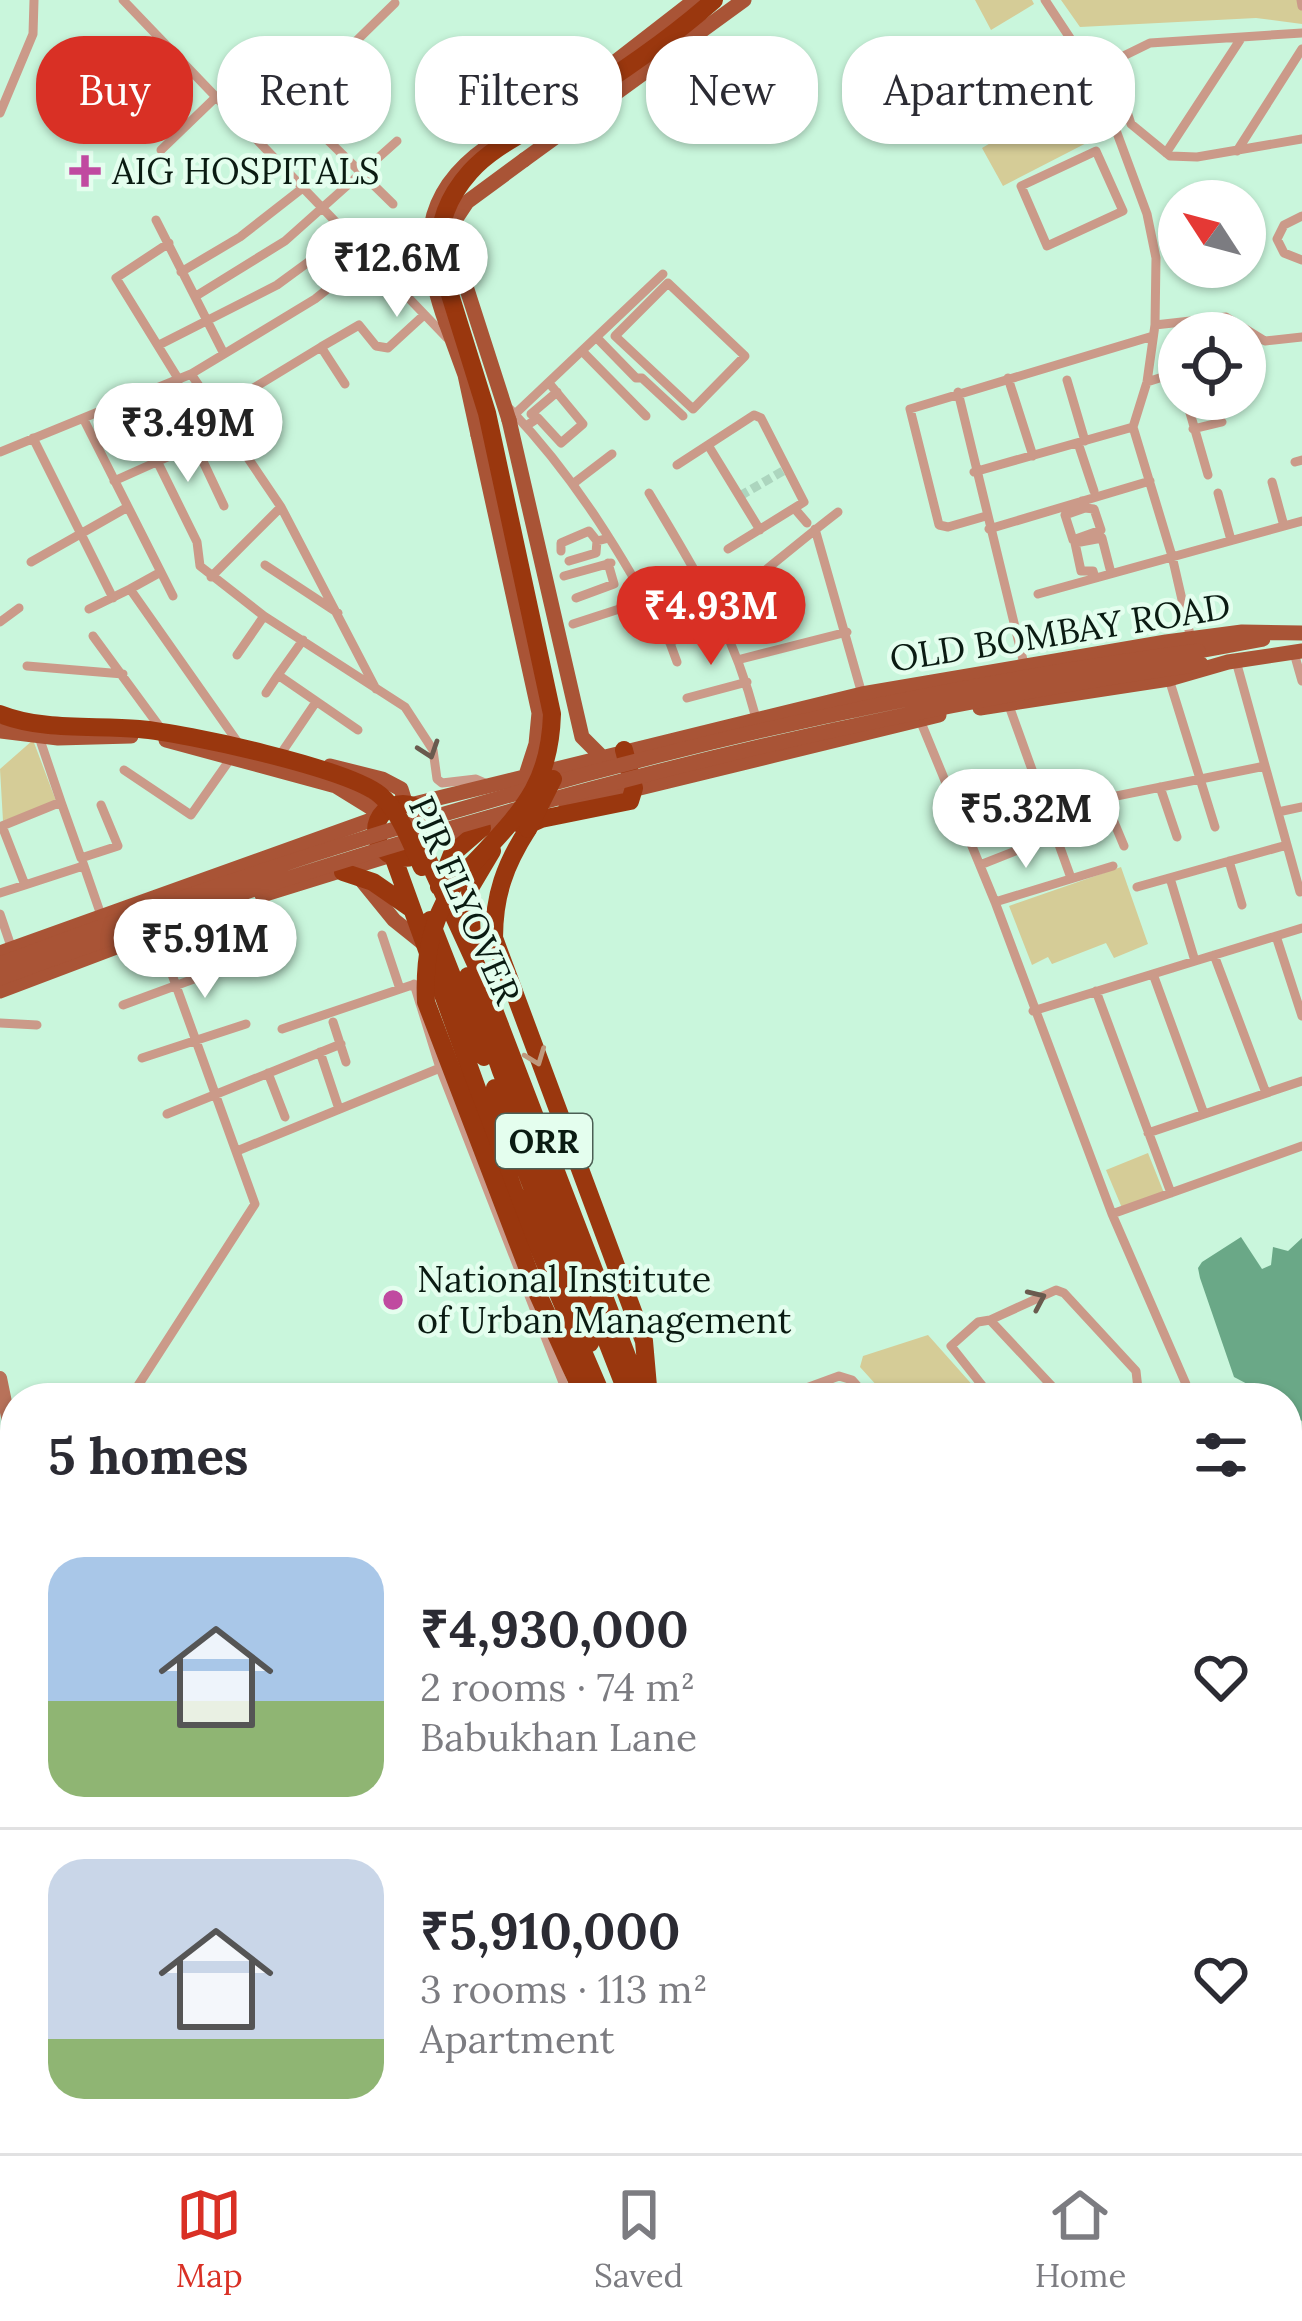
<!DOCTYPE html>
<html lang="en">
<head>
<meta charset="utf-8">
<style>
  body { margin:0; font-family:Lora,serif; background:#f2f2f3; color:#2b2b33; height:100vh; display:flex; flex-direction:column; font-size:45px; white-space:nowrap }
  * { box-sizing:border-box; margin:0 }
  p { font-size:39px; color:#7c7c81 }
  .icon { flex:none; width:66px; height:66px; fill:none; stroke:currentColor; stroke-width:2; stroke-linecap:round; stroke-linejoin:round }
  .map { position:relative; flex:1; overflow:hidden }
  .panel { position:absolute; left:0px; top:1383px; width:1302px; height:771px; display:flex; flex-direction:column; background:#fff; border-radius:48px 48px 0 0; box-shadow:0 3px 9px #0004 }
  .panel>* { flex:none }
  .banner { position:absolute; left:36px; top:36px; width:1230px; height:108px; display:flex; gap:24px }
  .needle { width:78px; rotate:306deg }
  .fabs { position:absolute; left:1158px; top:180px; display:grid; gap:24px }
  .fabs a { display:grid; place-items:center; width:108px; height:108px; border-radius:50%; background:#fff; box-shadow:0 3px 9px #0004; font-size:60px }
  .price { position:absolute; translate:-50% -102px; padding:0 27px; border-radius:42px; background:#fff; color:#222; font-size:39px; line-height:78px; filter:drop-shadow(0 3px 6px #0008) }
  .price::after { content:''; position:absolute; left:50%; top:72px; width:36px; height:27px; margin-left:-18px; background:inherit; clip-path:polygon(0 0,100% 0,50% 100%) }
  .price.on { background:#d93025; color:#fff }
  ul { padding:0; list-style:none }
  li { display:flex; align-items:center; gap:36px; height:300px; padding:0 48px }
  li+li { border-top:3px solid #e1e1e2 }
  li span { display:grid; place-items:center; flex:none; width:336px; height:240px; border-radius:36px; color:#555 }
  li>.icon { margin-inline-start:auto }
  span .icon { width:144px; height:144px; fill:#fffc; stroke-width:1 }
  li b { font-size:51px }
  h2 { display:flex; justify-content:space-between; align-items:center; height:144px; padding:0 48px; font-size:51px }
  .chip { padding:0 42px; border-radius:48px; background:#fff; box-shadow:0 3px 9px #0004; font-size:42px; line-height:108px }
  .chip.on { background:#d93025; color:#fff }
  .tab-bar { display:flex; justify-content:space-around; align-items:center; height:168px; border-top:3px solid #e1e1e2; background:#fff; font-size:33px; color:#7c7c81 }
  .tab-bar a { display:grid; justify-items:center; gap:6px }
  .tab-bar .on { color:#d93025 }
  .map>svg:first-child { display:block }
  .green { fill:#d5cc97 }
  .water { fill:#6aa887 }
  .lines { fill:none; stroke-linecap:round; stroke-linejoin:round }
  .street-tunnel { stroke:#acd5be; stroke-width:9; stroke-dasharray:9 4.5; stroke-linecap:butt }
  .street { stroke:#cb9a89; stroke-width:9 }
  .secondary { stroke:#b8725a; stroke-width:14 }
  .primary { stroke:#a95436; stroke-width:15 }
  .highway { stroke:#9a370e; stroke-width:18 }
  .primary-bridge { stroke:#a95436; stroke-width:15 }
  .highway-bridge { stroke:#9a370e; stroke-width:18 }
  .oneway { stroke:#6a5a4e }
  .oneway2 { stroke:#bf9a7e }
  .poi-dot { fill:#c04aa0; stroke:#e4feee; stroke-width:4.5 }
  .labels { text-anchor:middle; stroke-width:9; stroke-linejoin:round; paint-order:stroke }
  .shield { fill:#e4feee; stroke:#4b5f54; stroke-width:3 }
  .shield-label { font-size:33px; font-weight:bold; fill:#0a1b12 }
  .poi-label { font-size:36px; fill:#0a1b12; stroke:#e4feee; text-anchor:start }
  .street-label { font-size:36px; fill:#0a1b12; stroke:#e4feee }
</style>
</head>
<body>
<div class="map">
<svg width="1302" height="2153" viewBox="0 0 1302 2153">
  <rect width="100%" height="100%" fill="#c9f6dc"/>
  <path class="green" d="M975,0H1032L1034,4L991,30Z
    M1061,0H1302V24L1256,18L1080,27Z
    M1082,89L1102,135L1003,186L982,148Z
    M33,740L56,801L3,821L0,769Z
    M1121,867L1148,944L1114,958L1106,943L1052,964L1048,957L1032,965L1009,906Z
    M1148,1153L1164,1193L1122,1208L1106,1170Z
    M928,1335L984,1398H888L860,1367L863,1356Z
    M113,2139H1039L1051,2153H123Z"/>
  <path class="water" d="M1241,1237L1262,1269L1271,1265L1273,1247L1288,1251L1302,1238V1421L1287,1411V1398H1274L1234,1377L1200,1278L1198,1268L1202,1262Z"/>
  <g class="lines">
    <path class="street-tunnel" d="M740,496L788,468"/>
    <path class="street" d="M123,0L447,338
      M1045,0L1097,79L1147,214L1156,258L1155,325L1147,382L1133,427L1172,556L1191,639
      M1301,0L1302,6
      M1100,75L1103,80L1116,77L1131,124L1170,156L1197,157L1302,139
      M1100,75L1101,67L1150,43L1302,33
      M292,105L393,204
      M0,113L33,34L34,0
      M326,136L381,86
      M257,138L395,3
      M161,150L216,97
      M1096,151L1123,211L1047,246L1021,186Z
      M1237,151L1302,49
      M1166,153L1240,40
      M1302,216L1284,225L1277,239L1284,253L1302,260
      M156,220L224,354
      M169,243L116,278L179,380
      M181,272L240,237L304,187
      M668,283L745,356L693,409L615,336Z
      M196,296L285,241L397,141
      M1155,325L1226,317L1265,341L1302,337
      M598,339L636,378H642L683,416
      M159,345L277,285L348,233
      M583,352L646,416
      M191,374L281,507L376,689
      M1008,378L1033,456
      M1067,380L1085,441
      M1147,382L1172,374L1179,377
      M345,384L321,347L359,325L376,346L388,348L424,315
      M167,385L224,506
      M958,392L1024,664
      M1186,399L1208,475
      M127,400L197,542L200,566L264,616L405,707L433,750L437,779L442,783L476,779L485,783
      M510,409C577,479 624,558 670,643
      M214,412L321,347
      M515,414L663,274
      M531,414L557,392
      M83,418L173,596
      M526,426L538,418L561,443L583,424L549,383
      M1193,429L1222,422
      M33,438L113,598
      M1078,443L1094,491
      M708,445L760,530
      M0,452L191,374L315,299L369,256
      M1295,462L1302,460
      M677,465L754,415L761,418L804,502L728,549
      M974,472L1133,427
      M114,481L228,430
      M1272,482L1284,526
      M574,483L612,454
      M649,493C696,572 732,627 756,718
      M1218,493L1231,540
      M1082,501L1085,508L1094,509L1101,530L1073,540L1065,515L1085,508
      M795,509L807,523
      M986,516L948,527L939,525L910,409L1153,336
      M815,529L862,694
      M989,529L1150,481
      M561,551V543L589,531L597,541L609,538
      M569,561L596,553L597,541
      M31,562L126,508
      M265,565L338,613
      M564,576L611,563
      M211,577L281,507
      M1095,578L1093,571H1081L1075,543L1102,538L1111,573
      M130,589L159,573
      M1038,594L1302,521
      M576,598L614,584L608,563
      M89,609L130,589L239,744
      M0,622L19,608
      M573,624L647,600
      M93,636L159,726
      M303,640L278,675L358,730
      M1294,653L1302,681
      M237,655L264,616
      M741,659L847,632
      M1236,661L1300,892
      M677,662L670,643C729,603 782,555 838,512
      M27,666L123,674
      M1169,679L1215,827
      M266,693L278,675
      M687,698L747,682
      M1008,703L1071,878
      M920,720L995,902L1112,1214L1192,1398
      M38,734L61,802
      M280,755L316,702
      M124,770L191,815L231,758
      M1160,787L1177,837
      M1104,798L1124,846
      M1047,810L1265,766
      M1278,812L1302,807
      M1229,861L1242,905
      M83,863L101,915
      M980,865L1056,835
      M1170,878L1195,961
      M25,885L83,866
      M1137,887L1287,845
      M0,893L25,885L2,826L61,802L81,858L118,846L101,805
      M995,902L1113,866
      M0,914L12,949
      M382,935L400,989
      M1276,936L1302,1016
      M1214,955L1266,1093
      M1153,974L1204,1114
      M414,984L440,1068
      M1096,991L1171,1193
      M123,1005L221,969
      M1033,1011L1302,928
      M333,1022L346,1062
      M0,1023L37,1025
      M282,1029L412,985
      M320,1052L339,1109
      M142,1058L246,1024
      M268,1073L285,1117
      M167,1114L341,1044
      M1148,1133L1302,1081
      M237,1151L440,1068L569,1398
      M1112,1214L1302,1146
      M990,1320L978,1322L951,1346L992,1398
      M130,1398L255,1204L157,933
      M779,1398L839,1376L852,1380L868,1398
      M1063,1398L990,1320L1056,1290L1064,1293L1136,1371L1139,1398
      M1165,1398L1188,1389
      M0,1506L15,1503
      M1287,1676L1302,1728
      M0,1679H15"/>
    <path class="secondary" d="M0,1378L15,1451
      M5,1442L15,1490
      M0,1741L15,1743"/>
    <path class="primary" d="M522,124L601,73L695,0
      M524,160L744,0
      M446,323C420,251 419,195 487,147
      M509,420L582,737L601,756
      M478,435L539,713L536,744L526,775
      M1198,651L1263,639
      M980,708L1169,679L1228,662L1302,651
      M0,731L58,738L131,736
      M166,740L336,786L383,815
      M330,766L382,779L401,789L406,805
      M410,805L862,694L1166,642L1242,632L1302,633
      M566,806L939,715
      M426,845L514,820
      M359,877L394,920L424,944
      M262,895L391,855
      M0,953L382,816
      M0,991L222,907"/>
    <path class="highway" d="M376 831a27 27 0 1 1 54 0a27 27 0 1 1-54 0Z
      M523,827L541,819L630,801L634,788L624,750
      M528,829C505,865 494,895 494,938L644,1341L649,1398
      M423,849L479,971L643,1398
      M393,856L514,1191L603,1398
      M343,872L373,882L412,909
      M439,887L452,854L482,828
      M430,920L484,1057
      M472,943L470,888L492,851
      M468,976L501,1071L629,1398
      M495,1088L590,1343
      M536,1290L585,1398
      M1074,2139L1085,2153
      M1102,2139L1114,2153"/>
    <path class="primary-bridge" d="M446,323L465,375L478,435
      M509,420L463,277L453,223L467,202L524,160
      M0,964C386,818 788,705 1198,651
      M0,978C390,834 788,722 1201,664"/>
    <path class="highway-bridge" d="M0,714C43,731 93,725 139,729C185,733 347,768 380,795C400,811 411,844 422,867
      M528,829L553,779
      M536,1290L426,1002C424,960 430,923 453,887C461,874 474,863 484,852C527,806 550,779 552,714L487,413L438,256C439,222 447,198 470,172C493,146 527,132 555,114C610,80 666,43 714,0"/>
  </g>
  <defs><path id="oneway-chevron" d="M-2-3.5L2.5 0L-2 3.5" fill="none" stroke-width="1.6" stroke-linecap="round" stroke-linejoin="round" transform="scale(3)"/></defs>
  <g class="oneway">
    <use href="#oneway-chevron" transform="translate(429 750) rotate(71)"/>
    <use href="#oneway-chevron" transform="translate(1037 1299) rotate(-24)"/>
  </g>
  <use class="oneway2" href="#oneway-chevron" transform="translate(536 1057) rotate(69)"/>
  <g class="poi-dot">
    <path d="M79 153h12v12h12v12h-12v12h-12v-12h-12v-12h12z"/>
    <circle cx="393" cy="1300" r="12"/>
  </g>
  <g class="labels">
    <rect class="shield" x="496" y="1114" width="96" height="54" rx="9"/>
    <g class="shield-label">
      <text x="544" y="1153">ORR</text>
    </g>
    <g class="poi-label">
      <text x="112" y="184">AIG HOSPITALS</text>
      <text x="417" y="1292">National Institute<tspan x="417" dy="41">of Urban Management</tspan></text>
    </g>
    <g class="street-label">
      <text transform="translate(1060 632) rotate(-9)" y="13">OLD BOMBAY ROAD</text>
      <text transform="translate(465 900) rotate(66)" y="13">PJR FLYOVER</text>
    </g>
  </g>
</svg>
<div class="fabs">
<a><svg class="needle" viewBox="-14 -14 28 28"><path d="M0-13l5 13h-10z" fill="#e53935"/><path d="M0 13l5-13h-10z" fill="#7c7c81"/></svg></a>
<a><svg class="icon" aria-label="locate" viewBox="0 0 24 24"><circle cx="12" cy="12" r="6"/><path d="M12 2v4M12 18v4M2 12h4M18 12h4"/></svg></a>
</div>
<b class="price" style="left:397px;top:320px">₹12.6M</b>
<b class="price" style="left:188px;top:485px">₹3.49M</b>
<b class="price on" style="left:711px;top:668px">₹4.93M</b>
<b class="price" style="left:1026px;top:871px">₹5.32M</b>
<b class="price" style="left:205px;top:1001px">₹5.91M</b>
<div class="banner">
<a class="chip on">Buy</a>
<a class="chip">Rent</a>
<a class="chip">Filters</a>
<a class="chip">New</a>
<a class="chip">Apartment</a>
</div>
<section class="panel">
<h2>5 homes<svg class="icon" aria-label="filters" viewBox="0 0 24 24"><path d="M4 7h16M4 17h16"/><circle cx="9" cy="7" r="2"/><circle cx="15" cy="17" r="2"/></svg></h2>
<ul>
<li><span style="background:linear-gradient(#a9c7e8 60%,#8fb573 0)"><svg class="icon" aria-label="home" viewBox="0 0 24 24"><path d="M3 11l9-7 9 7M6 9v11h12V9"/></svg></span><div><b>₹4,930,000</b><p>2 rooms · 74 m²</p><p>Babukhan Lane</p></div><svg class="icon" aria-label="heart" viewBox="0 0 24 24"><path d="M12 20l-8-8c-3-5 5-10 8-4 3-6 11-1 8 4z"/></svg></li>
<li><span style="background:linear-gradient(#c9d6e8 75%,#8fb573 0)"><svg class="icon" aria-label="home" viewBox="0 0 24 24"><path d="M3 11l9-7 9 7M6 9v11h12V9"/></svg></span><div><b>₹5,910,000</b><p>3 rooms · 113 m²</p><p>Apartment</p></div><svg class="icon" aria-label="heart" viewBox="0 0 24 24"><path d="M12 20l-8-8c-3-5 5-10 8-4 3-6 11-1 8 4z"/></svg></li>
</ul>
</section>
</div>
<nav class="tab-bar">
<a class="on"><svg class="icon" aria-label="map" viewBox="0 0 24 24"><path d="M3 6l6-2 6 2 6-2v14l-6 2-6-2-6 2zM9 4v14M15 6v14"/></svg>Map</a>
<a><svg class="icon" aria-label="saved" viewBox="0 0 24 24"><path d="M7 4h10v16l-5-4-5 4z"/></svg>Saved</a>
<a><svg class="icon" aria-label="home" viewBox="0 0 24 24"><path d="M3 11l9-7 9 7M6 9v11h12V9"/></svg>Home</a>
</nav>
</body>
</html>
